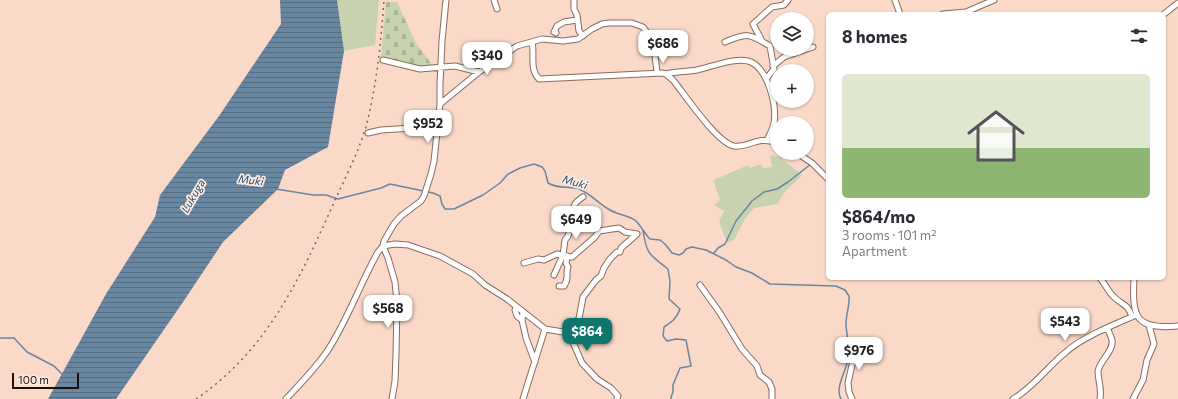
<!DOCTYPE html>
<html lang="en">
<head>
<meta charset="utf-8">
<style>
  body { margin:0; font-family:Commissioner,sans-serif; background:#f2f2f3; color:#2b2b33; height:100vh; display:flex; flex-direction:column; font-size:15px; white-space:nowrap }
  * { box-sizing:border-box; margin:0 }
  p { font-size:13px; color:#7c7c81 }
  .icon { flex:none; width:22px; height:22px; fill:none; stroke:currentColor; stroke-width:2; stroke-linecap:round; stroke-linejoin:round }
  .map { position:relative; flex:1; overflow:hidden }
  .details { position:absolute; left:826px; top:12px; width:340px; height:268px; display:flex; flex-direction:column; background:#fff; border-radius:6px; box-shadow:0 1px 3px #0004 }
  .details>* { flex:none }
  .buttons { position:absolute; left:770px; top:12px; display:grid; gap:8px }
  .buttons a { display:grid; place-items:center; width:44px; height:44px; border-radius:50%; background:#fff; box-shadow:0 1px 3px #0004; font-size:20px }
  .scale { position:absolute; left:12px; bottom:10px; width:67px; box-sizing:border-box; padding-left:4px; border:2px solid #1b100a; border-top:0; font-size:11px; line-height:14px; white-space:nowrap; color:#1b100a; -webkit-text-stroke:3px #feeadf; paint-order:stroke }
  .price { position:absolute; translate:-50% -34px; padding:0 9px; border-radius:8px; background:#fff; color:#222; font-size:13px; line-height:26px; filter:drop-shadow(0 1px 2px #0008) }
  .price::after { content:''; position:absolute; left:50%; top:24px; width:12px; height:9px; margin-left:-6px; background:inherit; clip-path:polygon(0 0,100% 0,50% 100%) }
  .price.on { background:#0f766e; color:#fff }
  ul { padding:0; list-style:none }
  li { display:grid; align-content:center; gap:8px; height:212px; padding:0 16px }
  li+li { border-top:1px solid #e1e1e2 }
  li span { display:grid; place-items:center; height:124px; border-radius:6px; color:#555 }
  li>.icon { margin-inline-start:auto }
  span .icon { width:72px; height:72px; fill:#fffc; stroke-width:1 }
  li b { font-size:17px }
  h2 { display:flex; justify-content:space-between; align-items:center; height:48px; padding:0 16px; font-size:17px }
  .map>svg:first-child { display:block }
  .green { fill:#c8d2b1 }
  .cemetery { fill:url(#cemetery-stones) }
  .water { fill:url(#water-rules) }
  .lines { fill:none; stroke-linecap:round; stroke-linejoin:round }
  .stream { stroke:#6987a1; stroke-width:1.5 }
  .minor-casing { stroke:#896c5c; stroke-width:7 }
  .minor { stroke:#fff; stroke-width:5 }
  .rail { stroke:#7a665b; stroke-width:1.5; stroke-dasharray:2 4; stroke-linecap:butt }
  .labels { text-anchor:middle; stroke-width:3.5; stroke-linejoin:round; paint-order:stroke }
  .water-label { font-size:11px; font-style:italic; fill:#1b4c72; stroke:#feeadf }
</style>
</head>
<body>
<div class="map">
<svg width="1178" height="399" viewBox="0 0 1178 399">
  <defs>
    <pattern id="cemetery-stones" width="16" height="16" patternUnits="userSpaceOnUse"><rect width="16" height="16" fill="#c8d2b1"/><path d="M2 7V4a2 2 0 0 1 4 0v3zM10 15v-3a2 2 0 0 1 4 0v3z" fill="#abb397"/></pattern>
    <pattern id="water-rules" width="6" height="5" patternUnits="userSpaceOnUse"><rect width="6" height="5" fill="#6987a1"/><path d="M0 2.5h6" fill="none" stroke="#566d81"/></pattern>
  </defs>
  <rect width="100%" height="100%" fill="#fad9c8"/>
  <path class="green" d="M337,0H379L375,45L344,51Z
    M770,155L780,157L802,175L783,194L778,204L754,208L745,219L734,240L727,243L719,221L724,211L714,205L720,200L715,186L714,180L748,165L750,168L761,164L763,168L772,167Z"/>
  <path class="cemetery" d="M386,2H397L416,43L433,66L417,67L381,57Z"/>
  <path class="water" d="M280,0H337L344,51L328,147L285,170L278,189L223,242L183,302L116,399H48L106,294L155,217L160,195L219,116L281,24Z"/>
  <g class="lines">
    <path class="stream" d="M276,189L313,195H326L338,199L381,188L390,184L433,193L440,196L442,204L445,209H454L483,195L500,183L508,174L520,168L534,164L542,167L545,171L548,183C558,189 568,186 579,189C591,194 599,204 610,210C618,215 629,215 636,221C641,226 645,234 650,239L660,240L665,244L672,253L679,255L683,253L686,249L692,247L706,250L726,260L736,267L752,273L770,284L836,286L845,290L849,296C850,305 846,314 846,324C846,334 850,343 849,355C848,368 834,387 841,399
      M643,231C647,255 649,254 668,269L670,281L669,299L680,309C677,318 672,322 664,327L663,336L667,341L676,339L686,340L691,366L680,368L673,385V392L671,397V399
      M714,253L718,248L725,244L736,221L752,201L764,192L777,189L788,182L811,164
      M0,338H14L27,352L54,366L63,375"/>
    <defs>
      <path id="minor" d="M494,0L497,9
        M574,0V9L577,15L579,31L583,36
        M895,0L900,14
        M943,14L966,12L994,0
        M1164,14L1178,3
        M556,33L554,32L557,26L564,22L577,20
        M761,39L753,24L772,7L784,5L788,0
        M532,42C535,55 529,69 539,79L662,73L666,74L673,80C685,95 717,143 734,146C750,148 757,135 777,143
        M725,42C749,32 749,34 770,46L774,69L766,79
        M383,60L420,69L455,66L479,72
        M773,66L784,57L813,47
        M666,74C676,71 687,72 697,70C711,67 738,56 751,62C768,70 777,105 774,123C773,129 770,134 767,140
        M440,104L479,72L517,46L542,39L563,41L578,39L592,29L602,24L609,23H632L643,27L649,35L654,47L657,72
        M368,133L381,130L414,128L438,122
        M797,153L812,163L828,179
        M524,263L538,259L544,260L557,254L572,257L595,237L599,231L619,228L625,232L637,234L621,248L620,252H617L610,259L604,268L601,276L596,280L583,297L579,319L564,331
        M554,275L563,255L565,240C572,233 569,225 570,217L573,215C572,206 575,202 583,197
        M1100,278C1105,284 1108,291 1113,296C1121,305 1128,303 1132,317
        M1134,278C1132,317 1135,330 1178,326
        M700,285L720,313L742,349L757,366L760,375L769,382L772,389V399
        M559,286H564C570,277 565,274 568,267L566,263L567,257
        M517,307L515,310L517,316L522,320L523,312
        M522,320L526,338L535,362
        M286,399C301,383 316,368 328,350C348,319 360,284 378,252L383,246L395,244L408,245L440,256L473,274L485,285L507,299L545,329L569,333L582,363L597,379L611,388L618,396L617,399
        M392,399L395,381L396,354L397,302L395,282L388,258L383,246L384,241L394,224L401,216L421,201L424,196L431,174L434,161L440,104V84L442,41L446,0
        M523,399L545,329
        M852,399L849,392L848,383L852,365L857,354L871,345
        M1013,399C1034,387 1047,367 1066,352C1082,337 1116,324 1136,315
        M1100,399C1102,388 1098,381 1098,371C1100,360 1114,351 1112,340C1111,336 1109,332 1107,328
        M1133,399L1143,380L1147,360L1154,344L1149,325"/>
    </defs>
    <use href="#minor" class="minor-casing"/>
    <use href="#minor" class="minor"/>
    <path class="rail" d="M196,399C269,349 301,276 336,198C347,174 360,149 367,123C377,82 381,42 384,0"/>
  </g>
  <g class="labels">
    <g class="water-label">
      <text transform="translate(251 180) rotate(7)" y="4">Muki</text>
      <text transform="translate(575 182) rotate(16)" y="4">Muki</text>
      <text transform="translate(193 196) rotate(-60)" y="4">Lukuga</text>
    </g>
  </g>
</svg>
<div class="buttons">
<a><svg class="icon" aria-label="layers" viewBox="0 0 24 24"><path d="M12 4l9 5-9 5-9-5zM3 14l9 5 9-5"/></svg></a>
<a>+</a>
<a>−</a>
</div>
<div class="scale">100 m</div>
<b class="price" style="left:663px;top:64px">$686</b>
<b class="price" style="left:487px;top:76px">$340</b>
<b class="price" style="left:428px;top:144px">$952</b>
<b class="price" style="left:576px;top:240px">$649</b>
<b class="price" style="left:388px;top:329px">$568</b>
<b class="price" style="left:1065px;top:342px">$543</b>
<b class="price on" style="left:587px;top:352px">$864</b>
<b class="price" style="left:859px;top:371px">$976</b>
<section class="details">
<h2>8 homes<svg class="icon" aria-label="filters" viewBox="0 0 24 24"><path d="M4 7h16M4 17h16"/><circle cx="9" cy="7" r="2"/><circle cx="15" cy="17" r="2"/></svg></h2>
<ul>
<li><span style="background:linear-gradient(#dfe7d0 60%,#8fb573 0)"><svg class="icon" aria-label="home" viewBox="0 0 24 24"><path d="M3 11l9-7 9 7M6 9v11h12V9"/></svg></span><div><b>$864/mo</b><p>3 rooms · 101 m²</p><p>Apartment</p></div></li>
</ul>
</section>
</div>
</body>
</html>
